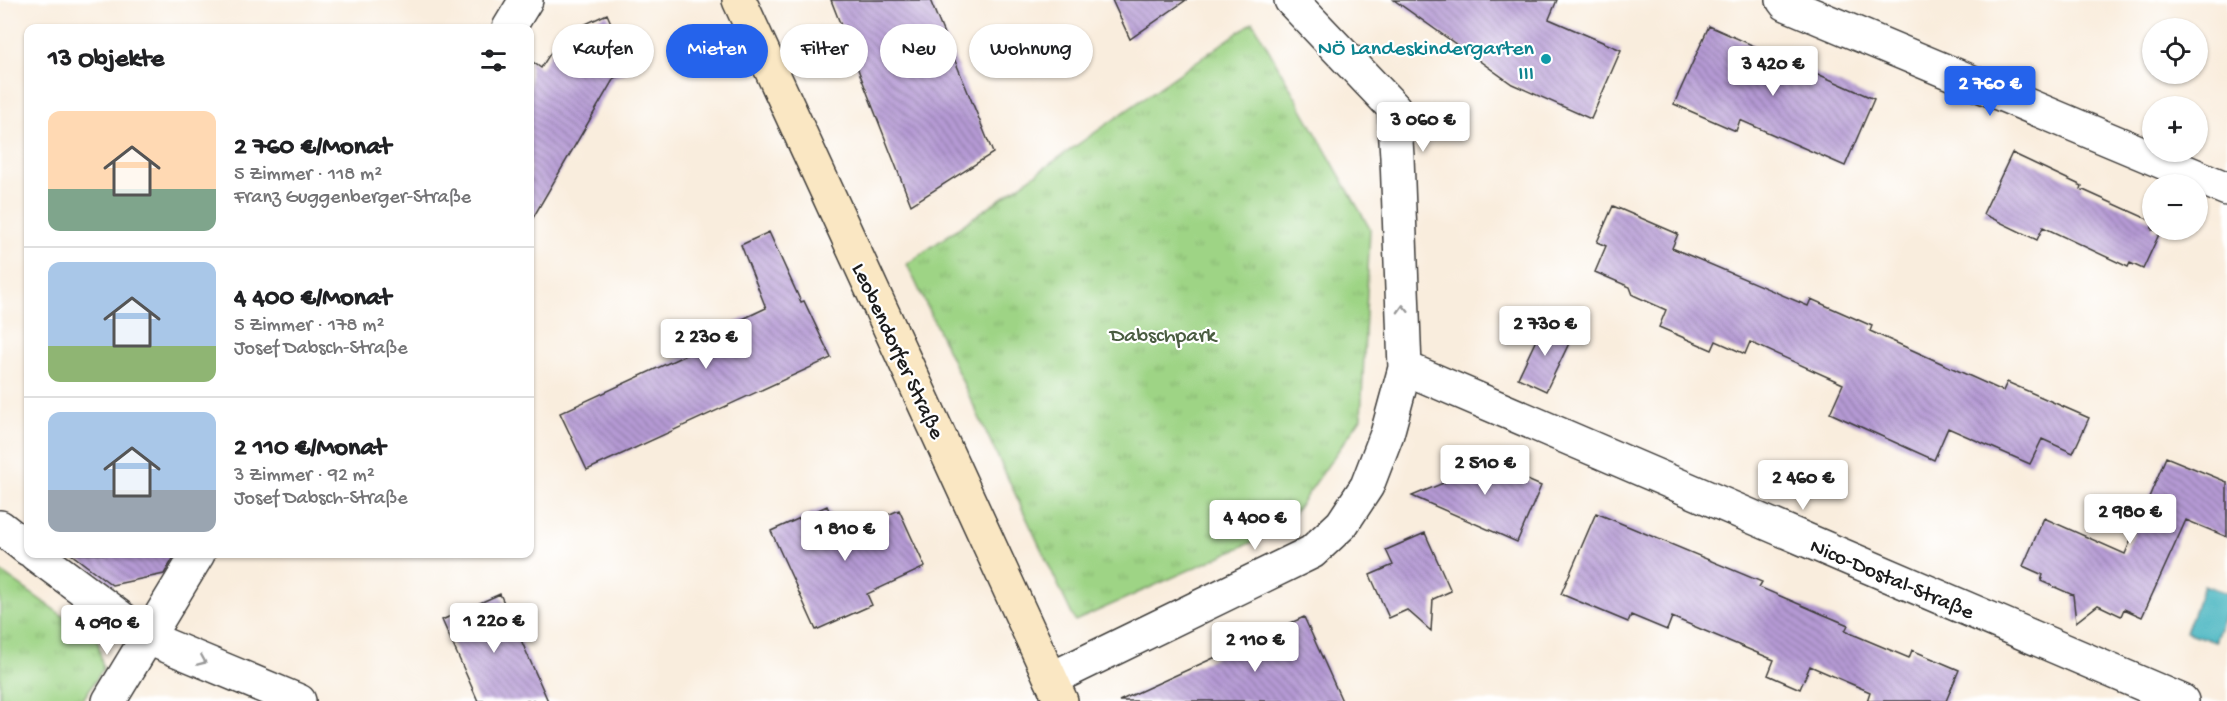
<!DOCTYPE html>
<html lang="de">
<head>
<meta charset="utf-8">
<style>
  body { margin:0; font-family:"Gochi Hand",sans-serif; background:#f2f2f2; color:#202124; height:100vh; display:flex; flex-direction:column; font-size:22px; white-space:nowrap }
  * { box-sizing:border-box; margin:0 }
  p { font-size:20px; color:#757577 }
  .icon { flex:none; width:33px; height:33px; fill:none; stroke:currentColor; stroke-width:2; stroke-linecap:round; stroke-linejoin:round }
  .map { position:relative; flex:1; overflow:hidden }
  .drawer { position:absolute; left:24px; top:24px; width:510px; height:534px; display:flex; flex-direction:column; background:#fff; border-radius:12px; box-shadow:0 2px 4px #0004 }
  .drawer>* { flex:none }
  .top-card { position:absolute; left:552px; top:24px; width:570px; height:54px; display:flex; gap:12px }
  .tools { position:absolute; left:2142px; top:18px; display:grid; gap:12px }
  .tools a { display:grid; place-items:center; width:66px; height:66px; border-radius:50%; background:#fff; box-shadow:0 2px 4px #0004; font-size:30px }
  .price { position:absolute; translate:-50% -51px; padding:0 14px; border-radius:6px; background:#fff; color:#222; font-size:20px; line-height:39px; filter:drop-shadow(0 2px 3px #0008) }
  .price::after { content:''; position:absolute; left:50%; top:36px; width:18px; height:14px; margin-left:-9px; background:inherit; clip-path:polygon(0 0,100% 0,50% 100%) }
  .price.selected { background:#2563eb; color:#fff }
  ul { padding:0; list-style:none }
  li { display:flex; align-items:center; gap:18px; height:150px; padding:0 24px }
  li+li { border-top:2px solid #e0e0e0 }
  li span { display:grid; place-items:center; flex:none; width:168px; height:120px; border-radius:12px; color:#555 }
  li>.icon { margin-inline-start:auto }
  span .icon { width:72px; height:72px; fill:#fffc; stroke-width:1 }
  li b { font-size:26px }
  h2 { display:flex; justify-content:space-between; align-items:center; height:72px; padding:0 24px; font-size:26px }
  .pill { padding:0 21px; border-radius:27px; background:#fff; box-shadow:0 2px 4px #0004; font-size:21px; line-height:54px }
  .pill.selected { background:#2563eb; color:#fff }
  .map>svg:first-child { display:block }
  .park { fill:url(#park-tufts); stroke:#5d7850; stroke-width:1.5 }
  .water { fill:#45b4bf; stroke:#30686e; stroke-width:1.5 }
  .building { fill:url(#building-back-hatch) }
  .lines { fill:none; stroke-linecap:round; stroke-linejoin:round }
  .minor-casing { stroke:#3d3b39; stroke-width:36 }
  .secondary-casing { stroke:#3d3b39; stroke-width:36 }
  .minor { stroke:#fff; stroke-width:33 }
  .secondary { stroke:#fae7c3; stroke-width:33 }
  .oneway { stroke:#999 }
  .culture-dot { fill:#0f9aa8; stroke:#fff; stroke-width:2 }
  .labels { text-anchor:middle; stroke-width:4.5; stroke-linejoin:round; paint-order:stroke }
  .culture-label { font-size:22px; fill:#0d838f; stroke:#fff; text-anchor:end }
  .park-label { font-size:22px; fill:#4a5c41; stroke:#fff }
  .street-label { font-size:22px; fill:#1c1c1c; stroke:#fff }
</style>
</head>
<body>
<div class="map">
<svg width="2227" height="701" viewBox="0 0 2227 701">
  <defs>
    <pattern id="park-tufts" width="24" height="20" patternUnits="userSpaceOnUse" patternTransform="scale(1.5)"><rect width="24" height="20" fill="#9ed485"/><path d="M3 7l-1-3M5 7V3M7 7l1-3M15 17l-1-3M17 17v-4M19 17l1-3" fill="none" stroke="#88b572"/></pattern>
    <pattern id="building-back-hatch" width="6" height="6" patternUnits="userSpaceOnUse" patternTransform="scale(1.5)"><rect width="6" height="6" fill="#b59ad4"/><path d="M-1 5l2 2M0 0l6 6M5-1l2 2" fill="none" stroke="#927dab"/></pattern>
  </defs>
  <rect width="100%" height="100%" fill="#fff"/>
  <filter id="ink" filterUnits="userSpaceOnUse"><feTurbulence type="fractalNoise" baseFrequency=".0167" numOctaves="2"/><feDisplacementMap in="SourceGraphic" scale="12" xChannelSelector="R" yChannelSelector="G"/><feConvolveMatrix kernelMatrix="1 2 1 2 8 2 1 2 1" color-interpolation-filters="sRGB"/></filter>
  <filter id="wash" filterUnits="userSpaceOnUse"><feTurbulence type="fractalNoise" baseFrequency=".008" numOctaves="4" result="noise"/><feDisplacementMap in="SourceGraphic" scale="24" xChannelSelector="R" yChannelSelector="G"/><feGaussianBlur stdDeviation="1.35" result="paint"/><feColorMatrix in="noise" values="0 0 0 0 0 0 0 0 0 0 0 0 0 0 0 0 0 1.4 0 .05"/><feComposite in="paint" operator="in"/></filter>
  <g filter="url(#wash)">
    <rect width="100%" height="100%" fill="#f9eddd"/>
    <path class="park" d="M1253,22L1370,229L1361,418L1284,528L1075,621L907,264Z
      M0,571L98,641L103,669L82,701H0Z"/>
    <path class="water" d="M2204,585L2227,593V609L2215,642L2186,632Z"/>
    <g id="blocks">
      <path class="building" d="M831,0H930L993,153L911,205Z
        M1112,0H1186L1130,39Z
        M1394,0H1557L1549,19L1621,50L1591,119L1512,84Z
        M607,14L632,70L614,78L530,223V60L541,68L562,35Z
        M1709,26L1874,99L1845,166L1740,120L1736,131L1674,104Z
        M2012,153L2082,186L2081,189L2152,221V230H2161L2143,269L2130,263L2128,267L2043,227L2037,240L1983,214Z
        M1613,206L1678,234L1672,248L1808,306L1811,299L1872,326L1870,331L2003,391L2007,382L2089,418L2073,453L2042,439L2030,464L1948,428L1934,460L1830,413L1843,384L1750,342L1745,354L1716,341L1712,350L1659,327L1666,310L1633,295L1630,287L1595,272L1606,246L1597,242Z
        M769,232L801,302L804,301L831,358L587,470L560,413L731,334L728,326L766,308L741,245Z
        M1544,323L1572,337L1546,391L1518,378Z
        M1459,450L1541,486L1517,542L1412,496L1446,482Z
        M2166,457L2227,482V537L2186,520L2142,617L2124,609L2121,616L2098,605L2076,622L2073,595L2041,581L2043,575L2023,566L2044,518L2125,554Z
        M827,506L841,536L899,510L925,567L867,594L872,605L816,630L771,531Z
        M1596,513L1762,582L1759,587L1848,625L1845,631L1909,658L1912,650L1959,670L1946,701H1867L1870,692L1810,666L1800,689L1768,675L1774,660L1672,617L1667,630L1631,615L1628,622L1561,594Z
        M1425,533L1451,591L1433,599L1431,631L1407,610L1389,618L1370,575L1393,565L1386,550Z
        M71,554H176L164,574L112,585Z
        M500,594L521,640L548,701H478L442,620Z
        M1304,617L1342,701H1119Z"/>
    </g>
  </g>
  <g filter="url(#ink)">
    <use href="#blocks" fill-opacity="0" stroke="#3d3b39" stroke-width="1.5"/>
    <g class="lines">
      <defs>
        <path id="minor" d="M1783,0L1786,4L2227,189
          M509,28L526,0
          M1405,368L2182,701
          M0,527L28,549
          M35,554L148,638L299,701
          M1051,679L1312,552L1342,524L1367,486L1387,434L1405,368L1397,157L1394,108L1291,0
          M109,701L198,554"/>
        <path id="secondary" d="M739,0L1061,701"/>
      </defs>
      <use href="#minor" class="minor-casing"/>
      <use href="#secondary" class="secondary-casing"/>
      <use href="#minor" class="minor"/>
      <use href="#secondary" class="secondary"/>
    </g>
    <defs><path id="oneway-chevron" d="M-2-3.5L2.5 0L-2 3.5" fill="none" stroke-width="1.6" stroke-linecap="round" stroke-linejoin="round" transform="scale(1.5)"/></defs>
    <g class="oneway">
      <use href="#oneway-chevron" transform="translate(1403 309) rotate(-92)"/>
      <use href="#oneway-chevron" transform="translate(202 661) rotate(23)"/>
    </g>
  </g>
  <circle class="culture-dot" cx="1546" cy="59" r="6"/>
  <g class="labels">
    <g class="culture-label">
      <text x="1534" y="54">NÖ Landeskindergarten<tspan x="1534" dy="25">III</tspan></text>
    </g>
    <g class="park-label">
      <text x="1163" y="341">Dabschpark</text>
    </g>
    <g class="street-label">
      <text transform="translate(900 350) rotate(65)" y="8">Leobendorfer Straße</text>
      <text transform="translate(1893 577) rotate(23)" y="8">Nico-Dostal-Straße</text>
    </g>
  </g>
</svg>
<div class="tools">
<a><svg class="icon" aria-label="locate" viewBox="0 0 24 24"><circle cx="12" cy="12" r="6"/><path d="M12 2v4M12 18v4M2 12h4M18 12h4"/></svg></a>
<a>+</a>
<a>−</a>
</div>
<b class="price" style="left:1773px;top:97px">3 420 €</b>
<b class="price selected" style="left:1990px;top:117px">2 760 €</b>
<b class="price" style="left:1423px;top:153px">3 060 €</b>
<b class="price" style="left:1545px;top:357px">2 730 €</b>
<b class="price" style="left:706px;top:370px">2 230 €</b>
<b class="price" style="left:1485px;top:496px">2 510 €</b>
<b class="price" style="left:1803px;top:511px">2 460 €</b>
<b class="price" style="left:2130px;top:545px">2 980 €</b>
<b class="price" style="left:1255px;top:551px">4 400 €</b>
<b class="price" style="left:845px;top:562px">1 810 €</b>
<b class="price" style="left:494px;top:654px">1 220 €</b>
<b class="price" style="left:107px;top:656px">4 090 €</b>
<b class="price" style="left:1255px;top:673px">2 110 €</b>
<div class="top-card">
<a class="pill">Kaufen</a>
<a class="pill selected">Mieten</a>
<a class="pill">Filter</a>
<a class="pill">Neu</a>
<a class="pill">Wohnung</a>
</div>
<section class="drawer">
<h2>13 Objekte<svg class="icon" aria-label="filters" viewBox="0 0 24 24"><path d="M4 7h16M4 17h16"/><circle cx="9" cy="7" r="2"/><circle cx="15" cy="17" r="2"/></svg></h2>
<ul>
<li><span style="background:linear-gradient(#ffd9b3 65%,#7fa58c 0)"><svg class="icon" aria-label="home" viewBox="0 0 24 24"><path d="M3 11l9-7 9 7M6 9v11h12V9"/></svg></span><div><b>2 760 €/Monat</b><p>5 Zimmer · 118 m²</p><p>Franz Guggenberger-Straße</p></div></li>
<li><span style="background:linear-gradient(#a9c7e8 70%,#8fb573 0)"><svg class="icon" aria-label="home" viewBox="0 0 24 24"><path d="M3 11l9-7 9 7M6 9v11h12V9"/></svg></span><div><b>4 400 €/Monat</b><p>5 Zimmer · 178 m²</p><p>Josef Dabsch-Straße</p></div></li>
<li><span style="background:linear-gradient(#a9c7e8 65%,#9aa5b1 0)"><svg class="icon" aria-label="home" viewBox="0 0 24 24"><path d="M3 11l9-7 9 7M6 9v11h12V9"/></svg></span><div><b>2 110 €/Monat</b><p>3 Zimmer · 92 m²</p><p>Josef Dabsch-Straße</p></div></li>
</ul>
</section>
</div>
</body>
</html>
